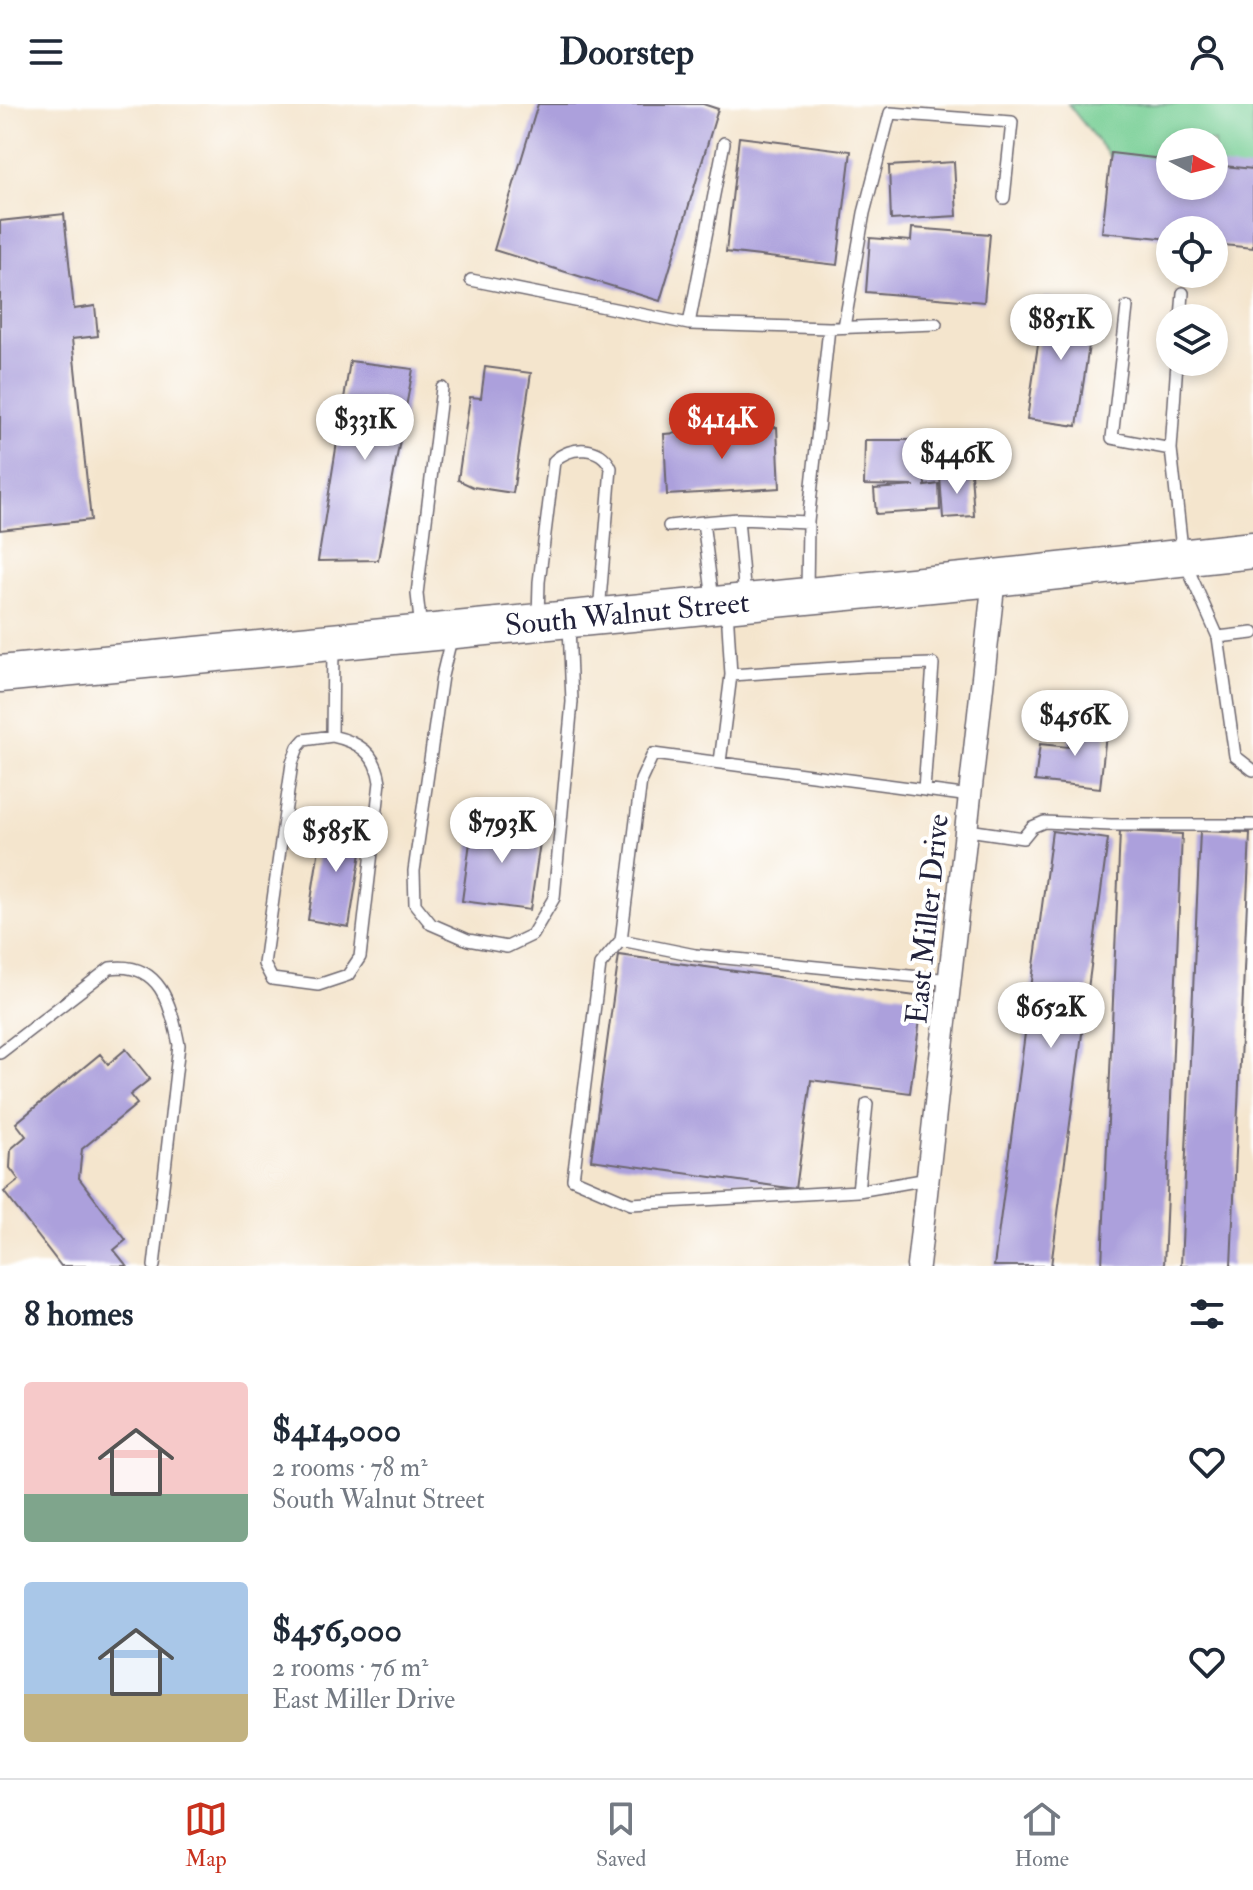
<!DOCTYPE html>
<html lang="en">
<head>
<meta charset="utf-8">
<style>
  body { margin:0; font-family:"IM FELL Double Pica",serif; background:#f6f6f7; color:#1f2937; height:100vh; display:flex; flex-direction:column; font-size:30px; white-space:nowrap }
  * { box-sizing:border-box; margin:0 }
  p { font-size:26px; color:#747a83 }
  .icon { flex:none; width:44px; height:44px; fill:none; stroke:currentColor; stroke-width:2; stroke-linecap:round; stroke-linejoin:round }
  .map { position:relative; height:1162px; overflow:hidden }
  .side { display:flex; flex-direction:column; background:#fff; flex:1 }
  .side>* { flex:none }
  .needle { width:52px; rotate:97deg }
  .buttons { position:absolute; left:1156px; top:24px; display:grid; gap:16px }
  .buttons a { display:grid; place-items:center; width:72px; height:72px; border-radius:50%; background:#fff; box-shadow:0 4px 12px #0003; font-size:40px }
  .price { position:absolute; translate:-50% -68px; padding:0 18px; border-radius:28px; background:#fff; color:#222; font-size:26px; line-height:52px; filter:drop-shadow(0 2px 4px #0008) }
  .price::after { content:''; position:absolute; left:50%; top:48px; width:24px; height:18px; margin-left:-12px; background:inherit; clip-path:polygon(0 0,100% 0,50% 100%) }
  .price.on { background:#c8321e; color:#fff }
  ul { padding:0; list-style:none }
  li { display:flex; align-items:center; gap:24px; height:200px; padding:0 24px }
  li span { display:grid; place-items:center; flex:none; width:224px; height:160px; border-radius:8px; color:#555 }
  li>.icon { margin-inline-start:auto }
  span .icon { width:96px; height:96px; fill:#fffc; stroke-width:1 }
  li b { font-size:34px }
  h2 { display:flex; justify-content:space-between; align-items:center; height:96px; padding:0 24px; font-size:34px }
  header { display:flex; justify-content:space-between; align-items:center; height:104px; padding:0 24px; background:#fff; font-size:36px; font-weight:700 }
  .menu { display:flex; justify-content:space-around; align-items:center; height:112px; border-top:2px solid #e0e1e3; background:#fff; font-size:22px; color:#747a83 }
  .menu a { display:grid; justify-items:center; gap:4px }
  .menu .on { color:#c8321e }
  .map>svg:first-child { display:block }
  .green { fill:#74cd93; stroke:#4b7867; stroke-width:2 }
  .building { fill:#aca0dc }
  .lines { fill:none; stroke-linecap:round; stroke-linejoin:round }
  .service-casing { stroke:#6c666e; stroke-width:14 }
  .minor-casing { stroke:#6c666e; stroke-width:25 }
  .primary-casing { stroke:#6c666e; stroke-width:39 }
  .service { stroke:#fff; stroke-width:11 }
  .minor { stroke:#fff; stroke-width:22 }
  .primary { stroke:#fff; stroke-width:36 }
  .labels { text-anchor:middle; stroke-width:8; stroke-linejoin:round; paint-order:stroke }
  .street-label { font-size:30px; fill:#22223b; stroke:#fff }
</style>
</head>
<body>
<header><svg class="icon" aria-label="menu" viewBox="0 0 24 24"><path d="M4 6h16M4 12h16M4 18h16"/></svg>Doorstep<svg class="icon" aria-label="person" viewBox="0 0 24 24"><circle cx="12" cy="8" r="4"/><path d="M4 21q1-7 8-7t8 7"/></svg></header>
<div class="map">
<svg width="1253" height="1162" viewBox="0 0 1253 1162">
  <rect width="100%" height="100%" fill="#fff"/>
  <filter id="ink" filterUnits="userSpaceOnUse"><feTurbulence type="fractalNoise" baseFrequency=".0125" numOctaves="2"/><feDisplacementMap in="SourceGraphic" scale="16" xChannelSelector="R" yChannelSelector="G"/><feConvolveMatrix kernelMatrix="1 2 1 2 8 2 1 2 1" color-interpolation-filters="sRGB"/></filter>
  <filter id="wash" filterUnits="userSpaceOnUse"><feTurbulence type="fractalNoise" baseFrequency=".006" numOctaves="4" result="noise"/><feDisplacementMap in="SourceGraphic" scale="32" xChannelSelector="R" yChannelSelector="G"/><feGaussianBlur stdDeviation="1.8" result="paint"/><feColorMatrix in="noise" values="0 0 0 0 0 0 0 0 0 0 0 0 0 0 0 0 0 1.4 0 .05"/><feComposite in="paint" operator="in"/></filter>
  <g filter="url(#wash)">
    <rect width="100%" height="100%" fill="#f4e5cd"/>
    <path class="green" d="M1068,0H1253V81L1214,76V38H1170V70L1119,64Z"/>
    <g id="blocks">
      <path class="building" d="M538,0H703L718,5L660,197L494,146Z
        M739,33L851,47L837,161L726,148Z
        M1111,49L1170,56V82H1214V61L1253,65V144L1214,140V126H1170V135L1102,128Z
        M954,58L957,112L891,116L889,62Z
        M64,110L74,205L95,202L98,232L72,235L91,416L0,426V117Z
        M912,124L990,130L984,198L866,188L870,134L911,137Z
        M1045,193L1095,201L1077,322L1027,315Z
        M350,257L413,265L378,456L318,457Z
        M485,263L531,269L513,389L473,383L458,376L470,293L481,294Z
        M777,323L780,384L667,391L664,330Z
        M865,336H926L925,382L939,380L940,406L876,410L874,385L915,382L864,381Z
        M971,369L974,412L943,414L940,372Z
        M1071,617L1107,621L1100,684L1035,677L1040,640L1068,643Z
        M473,716L542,725L530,806L462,797Z
        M323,718L365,724L349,823L308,816Z
        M1052,727L1108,735L1051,1162H994Z
        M1120,727L1182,730L1164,1162H1102Z
        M1200,727L1250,729L1231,1162H1181Z
        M619,851L923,893L910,989L811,976L796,1085L591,1056Z
        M126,945L150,975L130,991L137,1000L82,1045L79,1074L126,1136L114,1146L127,1162H61L4,1088L19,1076L10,1064L11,1045L26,1032L16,1019L100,950L108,960Z"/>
    </g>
  </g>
  <g filter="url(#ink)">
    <use href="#blocks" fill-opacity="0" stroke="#6c666e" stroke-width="2"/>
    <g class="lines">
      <defs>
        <path id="service" d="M471,176L689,220L829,224
          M1127,203L1112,334L1171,345
          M1181,214L1183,189
          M689,220L724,39
          M844,223L864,109L890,9L1012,18L1004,94
          M1177,258L1171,345L1183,454L1218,533L1235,652L1253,666
          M738,415L745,494
          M669,422L703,418
          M807,487L808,418L829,224L936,220
          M713,496L703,418L738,415L808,418
          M538,514L539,478L554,357C571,341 601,341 611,364L599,508
          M421,525L417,490L442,284
          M452,531L442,572L414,767L415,800L431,820L468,836L507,843L532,831L554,794L572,598L569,521
          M1218,533L1253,529
          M731,571L865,562L933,560L924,686
          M332,632C359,638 376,649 380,678L360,853L348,871L318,881L272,875L264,860L292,659L298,643L304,636Z
          M332,632L333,543
          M720,658L731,571L727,504
          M968,726L1023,734L1032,723L1044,718L1111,721H1253
          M621,836L600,861L573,1075L631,1100L858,1087L928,1075
          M951,876L695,851L621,836L641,676L653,650L970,692
          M0,949L110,864C160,857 171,900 179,941L154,1162
          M858,1087L867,1000"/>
        <path id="minor" d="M918,1162L994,474"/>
        <g id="primary">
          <path id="s1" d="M0,570L994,474L1253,446"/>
        </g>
      </defs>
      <use href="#service" class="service-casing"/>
      <use href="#minor" class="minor-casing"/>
      <use href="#primary" class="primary-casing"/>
      <use href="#service" class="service"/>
      <use href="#minor" class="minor"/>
      <use href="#primary" class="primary"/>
    </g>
  </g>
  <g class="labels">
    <g class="street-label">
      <text dy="10" stroke="none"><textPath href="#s1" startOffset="630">South Walnut Street</textPath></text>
      <text transform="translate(927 815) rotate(-84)" y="10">East Miller Drive</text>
    </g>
  </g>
</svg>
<div class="buttons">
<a><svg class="needle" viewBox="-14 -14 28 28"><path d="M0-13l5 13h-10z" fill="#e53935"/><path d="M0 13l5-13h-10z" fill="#747a83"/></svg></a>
<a><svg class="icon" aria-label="locate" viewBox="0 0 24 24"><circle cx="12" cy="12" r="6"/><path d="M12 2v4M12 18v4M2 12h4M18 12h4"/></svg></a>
<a><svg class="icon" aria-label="layers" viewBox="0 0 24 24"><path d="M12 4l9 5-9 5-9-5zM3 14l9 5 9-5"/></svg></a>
</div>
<b class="price" style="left:1061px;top:258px">$851K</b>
<b class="price on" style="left:722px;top:357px">$414K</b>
<b class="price" style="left:365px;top:358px">$331K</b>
<b class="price" style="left:957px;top:392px">$446K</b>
<b class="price" style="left:1075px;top:654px">$456K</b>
<b class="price" style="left:502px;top:761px">$793K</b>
<b class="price" style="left:336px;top:770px">$585K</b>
<b class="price" style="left:1051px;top:946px">$652K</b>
</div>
<section class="side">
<h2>8 homes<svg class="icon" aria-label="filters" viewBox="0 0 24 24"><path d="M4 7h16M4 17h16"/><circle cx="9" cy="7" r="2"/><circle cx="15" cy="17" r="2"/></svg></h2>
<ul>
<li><span style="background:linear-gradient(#f6c9c9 70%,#7fa58c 0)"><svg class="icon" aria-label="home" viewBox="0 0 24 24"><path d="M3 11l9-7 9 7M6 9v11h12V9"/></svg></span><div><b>$414,000</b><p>2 rooms · 78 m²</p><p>South Walnut Street</p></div><svg class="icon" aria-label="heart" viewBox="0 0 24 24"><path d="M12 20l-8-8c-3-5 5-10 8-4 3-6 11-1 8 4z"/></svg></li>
<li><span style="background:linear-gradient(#a9c7e8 70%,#c2b280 0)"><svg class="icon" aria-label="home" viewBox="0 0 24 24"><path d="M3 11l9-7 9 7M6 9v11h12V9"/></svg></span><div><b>$456,000</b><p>2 rooms · 76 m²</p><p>East Miller Drive</p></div><svg class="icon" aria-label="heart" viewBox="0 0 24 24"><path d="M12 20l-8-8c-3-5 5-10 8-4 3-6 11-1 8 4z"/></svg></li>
</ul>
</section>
<nav class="menu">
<a class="on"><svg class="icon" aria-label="map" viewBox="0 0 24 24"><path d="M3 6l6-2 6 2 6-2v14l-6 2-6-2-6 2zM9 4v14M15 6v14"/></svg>Map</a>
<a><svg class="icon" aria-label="saved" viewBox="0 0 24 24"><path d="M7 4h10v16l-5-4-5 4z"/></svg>Saved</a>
<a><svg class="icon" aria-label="home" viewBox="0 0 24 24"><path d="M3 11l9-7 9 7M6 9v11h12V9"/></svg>Home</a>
</nav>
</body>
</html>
